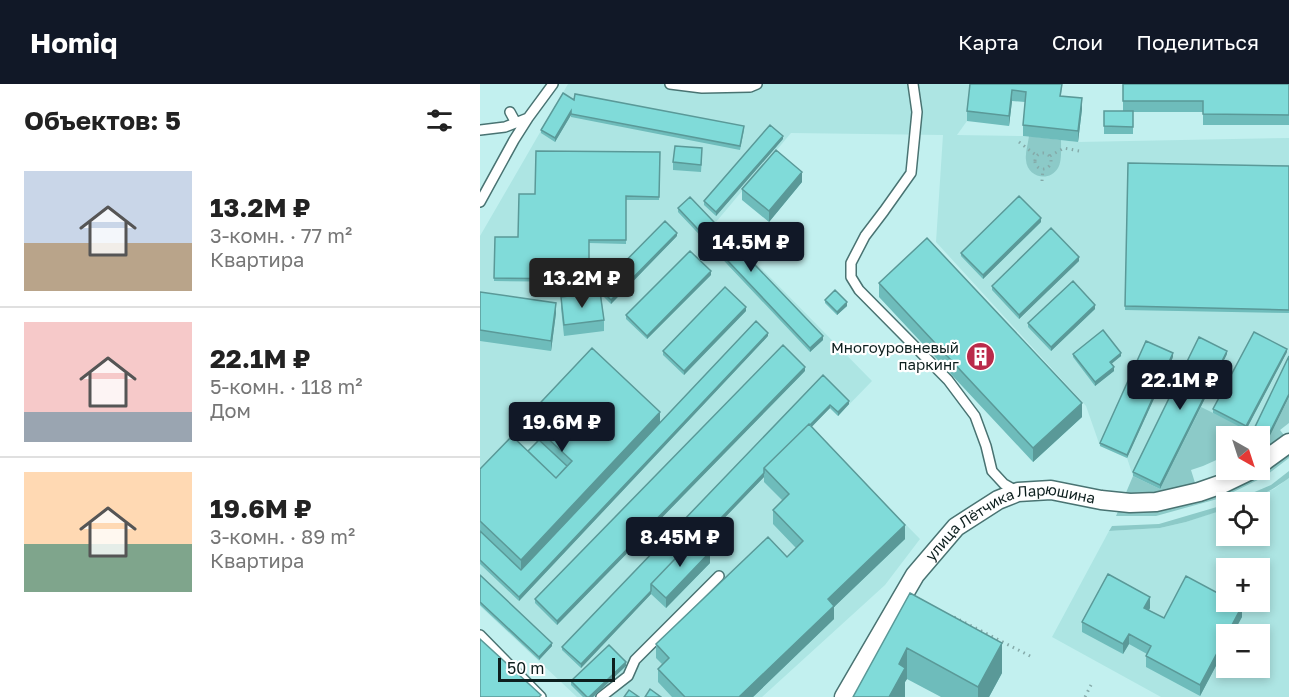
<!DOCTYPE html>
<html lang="ru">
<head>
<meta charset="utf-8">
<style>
  body { margin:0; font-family:"Golos Text",sans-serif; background:#f2f2f2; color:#222; height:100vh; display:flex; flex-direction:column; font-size:22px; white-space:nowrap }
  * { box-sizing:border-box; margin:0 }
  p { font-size:20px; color:#767676 }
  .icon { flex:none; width:33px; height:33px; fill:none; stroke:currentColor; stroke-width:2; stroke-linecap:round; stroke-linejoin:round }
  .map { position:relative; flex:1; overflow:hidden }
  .drawer { display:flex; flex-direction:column; background:#fff; width:480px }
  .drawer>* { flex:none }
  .needle { width:39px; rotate:141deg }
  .fabs { position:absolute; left:736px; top:342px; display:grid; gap:12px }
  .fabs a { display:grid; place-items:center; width:54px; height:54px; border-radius:0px; background:#fff; box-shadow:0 3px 9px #0003; font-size:30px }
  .scale { position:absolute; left:18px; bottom:15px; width:117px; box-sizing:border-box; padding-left:6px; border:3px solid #0d1f1e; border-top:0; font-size:16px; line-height:21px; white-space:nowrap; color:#0d1f1e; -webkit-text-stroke:4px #fff; paint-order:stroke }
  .price { position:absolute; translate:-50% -51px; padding:0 14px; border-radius:6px; background:#111827; color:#fff; font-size:20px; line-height:39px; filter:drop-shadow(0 2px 3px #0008) }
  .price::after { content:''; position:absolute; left:50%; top:36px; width:18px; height:14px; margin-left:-9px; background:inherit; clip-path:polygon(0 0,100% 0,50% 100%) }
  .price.active { background:#222; color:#fff }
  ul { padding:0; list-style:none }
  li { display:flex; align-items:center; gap:18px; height:150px; padding:0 24px }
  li+li { border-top:2px solid #e0e0e0 }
  li span { display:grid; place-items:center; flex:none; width:168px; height:120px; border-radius:0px; color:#555 }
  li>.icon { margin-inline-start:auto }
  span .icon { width:72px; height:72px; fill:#fffc; stroke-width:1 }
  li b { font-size:26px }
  h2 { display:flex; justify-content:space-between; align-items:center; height:72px; padding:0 24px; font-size:26px }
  header { display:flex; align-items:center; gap:36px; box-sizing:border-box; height:84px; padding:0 30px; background:#111827; color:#fff }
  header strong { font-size:28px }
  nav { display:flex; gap:33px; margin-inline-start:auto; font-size:21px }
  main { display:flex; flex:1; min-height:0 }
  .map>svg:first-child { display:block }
  .built { fill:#ade5e3; fill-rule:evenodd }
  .green { fill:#8ccac8 }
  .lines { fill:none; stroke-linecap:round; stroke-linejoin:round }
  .lane-casing { stroke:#497372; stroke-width:12 }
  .street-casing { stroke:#497372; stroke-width:21 }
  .path { stroke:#85aaa9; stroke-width:3; stroke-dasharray:1.5 4.5; stroke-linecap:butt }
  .lane { stroke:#fff; stroke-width:9 }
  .street { stroke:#fff; stroke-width:18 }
  .wall { fill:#6ebcbb }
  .shaded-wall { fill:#5a9998 }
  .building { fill:#80dbd9; stroke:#5a9998; stroke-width:1.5 }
  .labels { text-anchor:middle; stroke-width:4.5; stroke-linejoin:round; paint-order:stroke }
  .poi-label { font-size:15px; fill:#0d1f1e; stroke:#fff; text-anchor:end }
  .street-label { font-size:15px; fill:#0d1f1e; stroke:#fff }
</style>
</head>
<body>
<header>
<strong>Homiq</strong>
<nav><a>Карта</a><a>Слои</a><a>Поделиться</a></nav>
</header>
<main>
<section class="drawer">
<h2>Объектов: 5<svg class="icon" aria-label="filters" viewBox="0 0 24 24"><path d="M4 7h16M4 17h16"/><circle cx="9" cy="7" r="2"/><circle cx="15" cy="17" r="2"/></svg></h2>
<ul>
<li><span style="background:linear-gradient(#c9d6e8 60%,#b9a48a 0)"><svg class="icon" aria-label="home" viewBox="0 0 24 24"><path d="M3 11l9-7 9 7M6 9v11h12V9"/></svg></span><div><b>13.2M ₽</b><p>3-комн. · 77 m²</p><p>Квартира</p></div></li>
<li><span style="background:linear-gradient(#f6c9c9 75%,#9aa5b1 0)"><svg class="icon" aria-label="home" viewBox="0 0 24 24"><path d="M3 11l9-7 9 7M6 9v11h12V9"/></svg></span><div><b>22.1M ₽</b><p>5-комн. · 118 m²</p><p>Дом</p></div></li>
<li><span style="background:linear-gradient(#ffd9b3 60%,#7fa58c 0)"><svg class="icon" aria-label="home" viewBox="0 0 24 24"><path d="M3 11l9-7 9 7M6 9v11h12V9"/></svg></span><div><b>19.6M ₽</b><p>3-комн. · 89 m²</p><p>Квартира</p></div></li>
</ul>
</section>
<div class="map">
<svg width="809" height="613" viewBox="0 0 809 613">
  <rect width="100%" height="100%" fill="#c2f0ef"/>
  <path class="built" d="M88,0H491L487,37L477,51L543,52L598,58L809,54V313L788,356L733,329L680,405L653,392L647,374L620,362L606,322L456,158L463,51L311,49L236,138L392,297L358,332L349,324L331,344L440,455L405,501L282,613H97L0,522V152Z
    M809,394V613H681L572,553L629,447L680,444L706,438L747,424V452H780V418H762L794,405ZM747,484H780V518H747ZM747,550H780V584H747Z"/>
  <path class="green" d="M549,52L581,56C581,65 582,77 578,84C569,99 547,93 546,76C545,69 548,60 549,52Z
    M809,313V339L800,346L807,355L784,369L780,363V352H747V380L743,373L723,382L711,386L716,402L680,411H645L653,392L680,405L721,323L788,356Z
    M809,368V374L784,393L741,414L676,432H636L639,425L768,396L781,388Z
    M809,387V394C792,406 772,419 751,418L791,401Z
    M747,420L746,425L706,438L680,444L629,447L632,442L679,440Z"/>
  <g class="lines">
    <defs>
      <path id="lane" d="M190,0L222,4L270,3L277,0
        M433,0L437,28L431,89L404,127L385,152L371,179V193L379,206L468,296L495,332L506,362L512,387L524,400L538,408
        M30,28L36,39
        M0,46L25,43L48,34
        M0,118L34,56L48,34L73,0
        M0,551L61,613
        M121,613L148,592L155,576L239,492"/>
      <g id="street">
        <path d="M780,380L809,359"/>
        <path id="s1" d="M364,613L435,491L476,443L518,416L538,408L571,406L621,416L650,419L676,418L719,408L742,400L771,386"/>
      </g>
    </defs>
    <use href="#lane" class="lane-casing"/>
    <use href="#street" class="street-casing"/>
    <path class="path" d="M539,58L557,72
      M555 77a8 8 0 1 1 16 0a8 8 0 1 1-16 0Z
      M570,72L584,64L599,67
      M562,97L563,85
      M474,533L552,573
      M605,613L611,601"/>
    <use href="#lane" class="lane"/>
    <use href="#street" class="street"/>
  </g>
  <path class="wall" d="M490,0H582L581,12L602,25L598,58L543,52V41L545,18L532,17L529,42L487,37V27Z
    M643,0H809V41H723V28H653V50H624V27H643Z
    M94,16L264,46L260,66L91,33V31L75,58L61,49V46Z
    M303,55L236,132L224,121V117Z
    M180,68L179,116H146V160L109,159V198L14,197L15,153H38L55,110Z
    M222,72L221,88L193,86V78Z
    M648,79L809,82V229L645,226Z
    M322,98L289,138L262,116V105Z
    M198,124L343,256L330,268L198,128Z
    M561,138L503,195L481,172V169Z
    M197,152L131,220L121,210L124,236V247L84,252L81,224V213L119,208V204Z
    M599,177L539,235L512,206V202Z
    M231,191L167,255L146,235V231Z
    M399,199L602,333L553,378L399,213Z
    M0,208L76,229L71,267L0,257Z
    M345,216L367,222L357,231L345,219Z
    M615,225L571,267L548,243V239Z
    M266,227L204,291L183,271V267Z
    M288,252L39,517L0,480V385L48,367L57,358L46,348V334L180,338Z
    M807,268L766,346L733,329V325Z
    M593,270L641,272L631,280L634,287L615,302L593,273Z
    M747,270L680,405L653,392V388Z
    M809,272L788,356L774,349V345Z
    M693,273L647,374L620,362V359Z
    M325,287L77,541L55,519V515Z
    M343,291L369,320L358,332L350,324L331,343L425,455L354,523V535L273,613H192L178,598V585L182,580L176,574V560L307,473L316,464L293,440V426L303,417L284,398V393L220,459L230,479L186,524L171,510L101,584L82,566V563Z
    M0,491L72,562L59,576L0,521Z
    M430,509L522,589L509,613H461L427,595L425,598V613H373Z
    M670,524L669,526L684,534L762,533L747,550V561L720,612L666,583V572L667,570L649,560L643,570L602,548V538Z
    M146,582L113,613H103L91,601V597Z"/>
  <path class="shaded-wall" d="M532,6V17L529,42V32Z
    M602,14V25L598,58V47Z
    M91,27V31L75,58V54Z
    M303,52V55L236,132V128Z
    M322,88V98L289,138V127Z
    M561,134V138L503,195V191Z
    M197,149V152L131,220V216Z
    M599,173V177L539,235V231Z
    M231,187V191L167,255V252Z
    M367,218V222L357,231V228Z
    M76,219V229L71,267V257Z
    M615,221V225L571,267V263Z
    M266,223V227L204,291V287Z
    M288,249V252L39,517V513Z
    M343,252V256L330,268V264Z
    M807,265V268L766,346V342Z
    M747,267V270L680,405V401Z
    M641,269V272L630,281V278Z
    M693,269V273L647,374V371Z
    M325,283V287L77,541V537Z
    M634,283V287L615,302V298Z
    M809,310V313L788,356V352Z
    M369,317V320L358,332V328Z
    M602,319V333L553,378V364Z
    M350,321V324L288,388L286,387Z
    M180,328V342L41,489V476Z
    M284,389V393L176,505L175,503Z
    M425,441V455L354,523V535L273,613H259L348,515Z
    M230,468V479L186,524V514Z
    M171,507V510L101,584V580Z
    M670,513V524L664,535V524Z
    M762,522V533L753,550H747V561L720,612V601Z
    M649,550V560L643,570V560Z
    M72,559V562L59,576V573Z
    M522,559V589L509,613H498V603Z
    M427,564V595L425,598V613H409L419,580Z
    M146,578V582L113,613H109Z"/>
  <path class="building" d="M490,0H582L580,12L602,14L598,47L543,41L546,8L532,6L529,32L487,27Z
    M643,0H809V31L723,30V17H643Z
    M83,9L94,16L95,10L264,42L260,62L91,30V27L75,54L61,46Z
    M624,27H653V43L624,42Z
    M290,41L303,52L236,128L224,117Z
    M195,62L222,64L221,81L193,78Z
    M296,66L322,88L289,127L262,105Z
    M56,67L180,68L179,113L146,112V156H109V195L14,194L15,153H38L39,110H55Z
    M648,79L809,82V226L645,222Z
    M539,112L561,134L503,191L481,169Z
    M210,113L343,252L330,264L198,124Z
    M185,137L197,149L131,216L119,204Z
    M571,144L599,173L539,231L512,202Z
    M447,154L602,319L553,364L399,199Z
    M210,167L231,187L167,252L146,231Z
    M593,197L615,221L571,263L548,239Z
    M245,203L266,223L204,287L183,267Z
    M355,206L367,218L357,228L345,216Z
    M0,208L76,219L71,257L0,246Z
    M120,208L124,236L84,241L81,213Z
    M276,237L288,249L39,513L0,476V447L41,486Z
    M623,246L641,269L630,278L634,283L615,298L593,270Z
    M774,248L807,265L766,342L733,325Z
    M719,253L747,267L680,401L653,388Z
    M666,257L693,269L647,371L620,359Z
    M303,261L325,283L77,537L55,515Z
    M112,264L180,328L41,476L0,437V385L32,352L76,394L92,377L46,334Z
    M809,272V310L788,352L774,345Z
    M343,291L369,317L358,328L350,321L330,341L329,340L284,384V389L219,457L215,454L171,500V507L101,580L82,563Z
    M329,340L425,441L348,515L354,522L259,613H205L178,585L189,574L176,560L288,453L307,473L323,457L293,426L309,410L284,384Z
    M59,356L87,382L76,394L48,367Z
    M215,454L230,468L186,514L171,500Z
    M628,490L670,513L664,524L684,534L706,492L747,514V518H753L762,522L720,601L666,572L671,562L649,550L643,560L602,538Z
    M0,491L72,559L59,573L0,518Z
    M430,509L522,559L498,603L427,564L419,580L425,584L409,613H373Z
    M0,555L61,611L59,613H0Z
    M129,561L146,578L109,613H107L91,597Z
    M170,605L181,613H165Z
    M149,606L159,613H144Z"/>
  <defs>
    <symbol id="building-disc" viewBox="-11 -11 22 22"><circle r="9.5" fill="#ba2a4a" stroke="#fff"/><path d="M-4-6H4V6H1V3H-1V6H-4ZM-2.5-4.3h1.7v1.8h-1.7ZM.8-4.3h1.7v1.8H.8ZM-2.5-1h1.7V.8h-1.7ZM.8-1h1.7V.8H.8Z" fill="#fff"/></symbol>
  </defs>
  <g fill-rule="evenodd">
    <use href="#building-disc" x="484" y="256" width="33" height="33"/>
  </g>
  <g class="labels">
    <g class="poi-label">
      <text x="479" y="269">Многоуровневый<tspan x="479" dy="17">паркинг</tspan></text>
    </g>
    <g class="street-label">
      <text dy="5" stroke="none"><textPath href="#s1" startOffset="258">улица Лётчика Ларюшина</textPath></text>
    </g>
  </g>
</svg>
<div class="fabs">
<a><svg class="needle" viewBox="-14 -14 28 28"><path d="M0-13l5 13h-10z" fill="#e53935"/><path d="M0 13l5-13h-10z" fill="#767676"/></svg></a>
<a><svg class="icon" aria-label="locate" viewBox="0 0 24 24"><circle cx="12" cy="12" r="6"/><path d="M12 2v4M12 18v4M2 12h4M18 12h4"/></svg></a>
<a>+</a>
<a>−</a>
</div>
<div class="scale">50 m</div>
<b class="price" style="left:271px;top:189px">14.5M ₽</b>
<b class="price active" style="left:102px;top:225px">13.2M ₽</b>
<b class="price" style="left:700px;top:327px">22.1M ₽</b>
<b class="price" style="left:82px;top:369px">19.6M ₽</b>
<b class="price" style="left:200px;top:484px">8.45M ₽</b>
</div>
</main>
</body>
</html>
